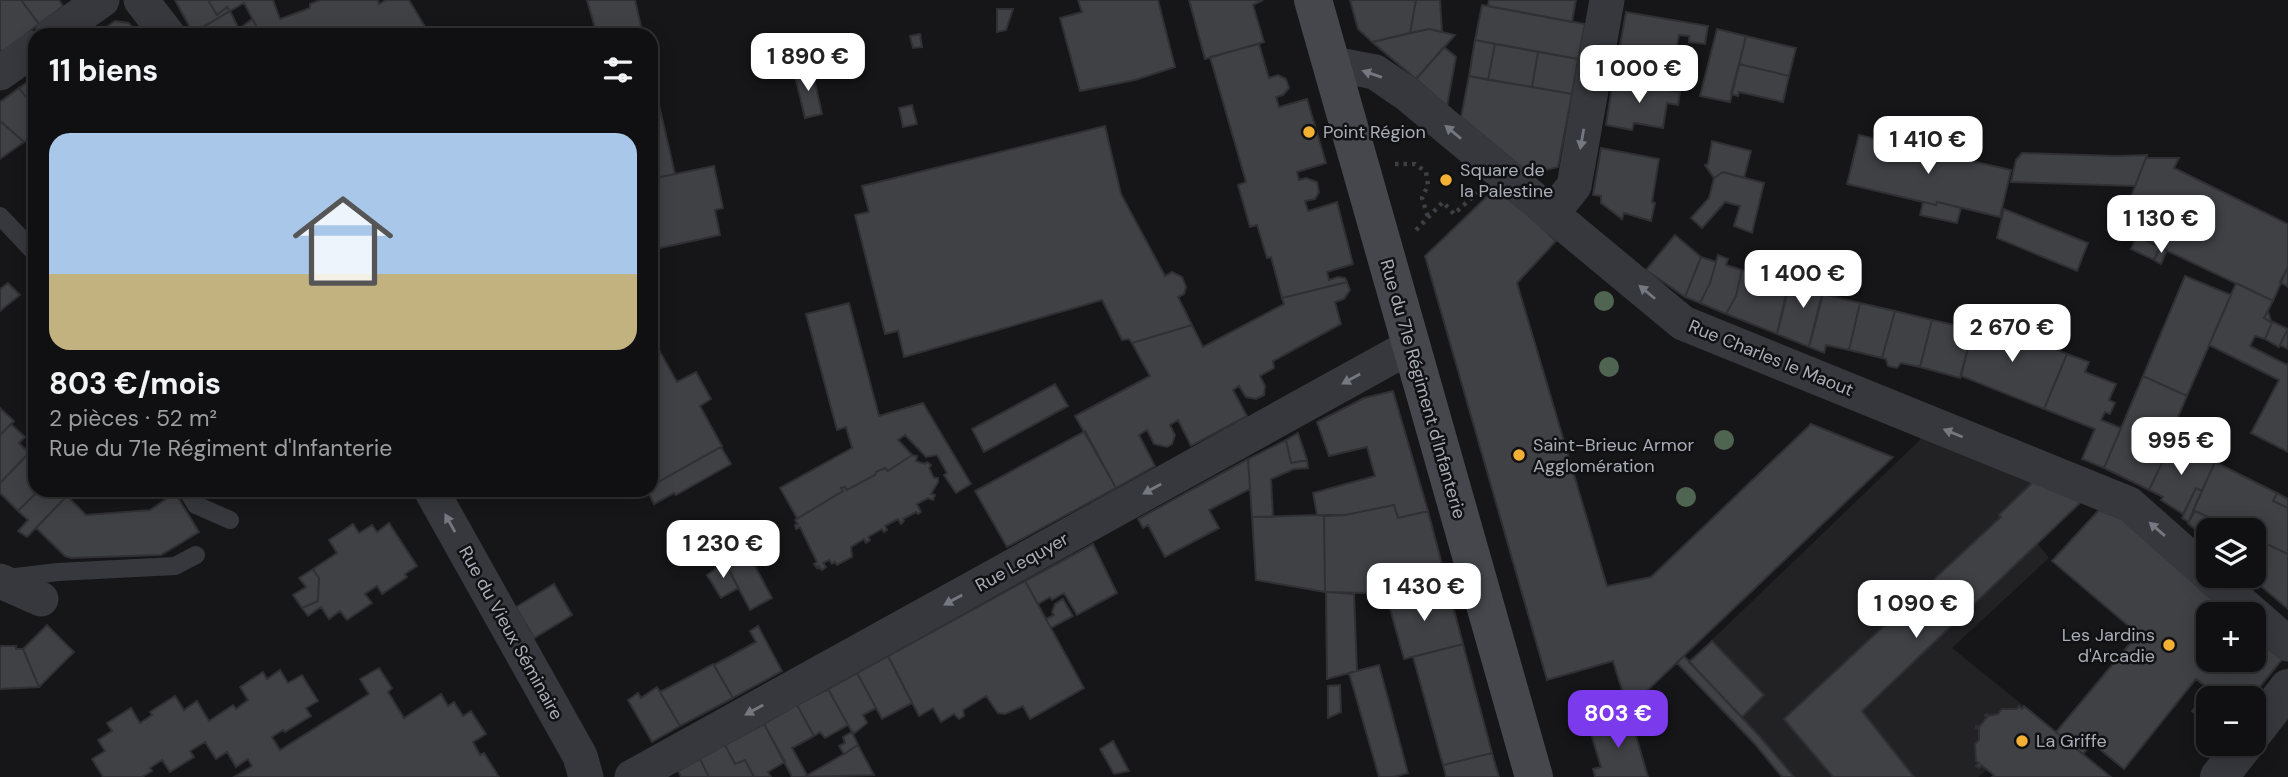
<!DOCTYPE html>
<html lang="fr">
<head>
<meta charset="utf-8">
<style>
  body { margin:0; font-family:"DM Sans",sans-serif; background:#1e1e20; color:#f1f3f6; height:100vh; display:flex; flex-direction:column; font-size:26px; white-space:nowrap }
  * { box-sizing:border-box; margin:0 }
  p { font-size:23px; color:#9c9d9f }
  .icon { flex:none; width:38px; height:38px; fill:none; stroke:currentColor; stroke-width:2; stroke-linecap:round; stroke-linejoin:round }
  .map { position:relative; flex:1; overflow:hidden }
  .panel { position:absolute; left:28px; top:28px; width:630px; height:469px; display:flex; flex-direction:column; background:#101012; border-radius:21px; box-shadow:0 4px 18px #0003,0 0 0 2px #303032 }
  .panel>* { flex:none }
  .buttons { position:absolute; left:2196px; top:518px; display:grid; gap:14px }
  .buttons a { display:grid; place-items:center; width:70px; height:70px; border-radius:14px; background:#101012; box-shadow:0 4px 18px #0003,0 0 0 2px #303032; font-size:35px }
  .price { position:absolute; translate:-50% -60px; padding:0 16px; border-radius:14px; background:#fff; color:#222; font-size:23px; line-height:46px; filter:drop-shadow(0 2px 4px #0008) }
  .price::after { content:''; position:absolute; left:50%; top:42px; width:21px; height:16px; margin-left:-10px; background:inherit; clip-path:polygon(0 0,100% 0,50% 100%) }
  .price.current { background:#7c3aed; color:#fff }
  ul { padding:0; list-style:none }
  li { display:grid; align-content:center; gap:14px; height:371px; padding:0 21px }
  li span { display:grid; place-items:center; height:217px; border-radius:21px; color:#555 }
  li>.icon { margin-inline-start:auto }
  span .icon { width:126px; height:126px; fill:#fffc; stroke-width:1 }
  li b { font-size:30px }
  h2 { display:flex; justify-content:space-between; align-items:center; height:84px; padding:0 21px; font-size:30px }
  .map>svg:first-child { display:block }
  .built { fill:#222225 }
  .building { fill:#404145; stroke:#303034; stroke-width:2 }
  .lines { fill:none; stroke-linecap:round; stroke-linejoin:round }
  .path { stroke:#3d3f44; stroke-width:4.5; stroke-dasharray:3.5 5; stroke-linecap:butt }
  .service { stroke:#37383d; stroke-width:18 }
  .minor { stroke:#37383d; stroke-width:35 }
  .tertiary { stroke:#37383d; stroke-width:38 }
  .secondary { stroke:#45474d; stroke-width:38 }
  .tree { fill:#506452 }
  .oneway { fill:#757881 }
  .poi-dot { fill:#f2b134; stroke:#111113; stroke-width:2.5 }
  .labels { text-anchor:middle; stroke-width:5; stroke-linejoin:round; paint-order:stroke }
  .poi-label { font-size:18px; fill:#a8adb8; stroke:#111113; text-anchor:start }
  .street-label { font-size:18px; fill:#a8adb8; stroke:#111113 }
</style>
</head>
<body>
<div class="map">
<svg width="2288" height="777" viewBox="0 0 2288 777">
  <rect width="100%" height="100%" fill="#161618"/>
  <path class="built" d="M1923,437L2081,502L2038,544L2049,558L1952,648L2024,706L2022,709L2019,706L2017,709H2003L1998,714L1988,716L1986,714L1987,717L1979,727L1976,726L1979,729V740L1975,745L1976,761L1979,763L1977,766L1979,767L1981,765L1987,770L1978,777H1794L1761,738L1689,662Z"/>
  <path class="building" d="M0,0H21L39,24L3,52L0,49Z
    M21,0H59L63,6L39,24Z
    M175,0H208L217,15L227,7L230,11L193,33Z
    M208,0H273L280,19L310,8V4L320,0H378L379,4L386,0H409L430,35H261L244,3L230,11L227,7L217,15Z
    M587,0H635L643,35H597Z
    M1078,0H1158L1175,67L1135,80L1080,91L1060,18L1082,12Z
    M1189,0H1263L1253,5L1264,42L1205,59Z
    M1350,0H1416L1410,33L1372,42L1358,29Z
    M1416,0H1440L1442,32L1429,29L1410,33Z
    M1489,0H1576L1572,22L1488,6Z
    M1482,5L1585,24L1578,59L1475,40Z
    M997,9H1013L1006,30L997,32Z
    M230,11L239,29L252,19L261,34L194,35L193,33Z
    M1626,12L1708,26L1705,44L1689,42V36L1679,35L1675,55L1646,50L1645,62L1618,57Z
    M115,21L129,23L137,35H95Z
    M1429,29L1455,35L1416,79L1372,42Z
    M1717,29L1746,36L1730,102L1700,96Z
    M920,34L922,47L913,48L910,36Z
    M1746,36L1796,48L1789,76L1739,64Z
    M1475,40L1495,44L1488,80L1469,76Z
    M1259,44L1269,78L1278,75L1286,79L1289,88L1283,95L1276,97L1279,107L1307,99L1326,163L1297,172L1299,180L1306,178L1317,182L1319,192L1315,199L1305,201L1308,211L1337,202L1353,264L1327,272L1329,280L1338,277L1345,278L1347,282L1282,298L1271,257L1267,258L1257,225L1250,227L1238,185L1246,182L1210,57Z
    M1495,44L1538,52L1532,87L1488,80Z
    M1444,47L1456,57L1447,106L1416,79Z
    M1538,52L1578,59L1572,94L1532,87Z
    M1739,64L1789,76L1783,102L1739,92L1738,96L1731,94Z
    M812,69L822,114L805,118L794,72Z
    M651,70L675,174L651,179Z
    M1469,76L1572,94L1558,167L1530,174L1461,117Z
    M35,77V108L19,88Z
    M1613,80L1680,92L1678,105L1667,103L1663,128L1634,123L1632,130L1606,125Z
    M19,88L35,108V134L24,142L0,121V102Z
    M912,105L917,124L903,127L899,108Z
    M0,121L24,142L0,159Z
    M1105,126L1121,194L1165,276L1172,272L1182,277L1186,287L1184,294L1178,297L1192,325L1132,343L1129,339L1122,340L1102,300L904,357L898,331L885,334L855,215L869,212L862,186Z
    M1859,135L2011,170L2000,217L1937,202L1936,205L1847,184Z
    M1712,141L1751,151L1744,178L1723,172L1714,178L1705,165L1708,164Z
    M1601,148L1659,159L1652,202L1655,203L1651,221L1624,213L1622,219L1601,203V196L1593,195Z
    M2022,153L2116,156L2147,155L2135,186L2011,182L2016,160Z
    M2146,158H2179L2174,168L2288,224V267L2273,301L2119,228Z
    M714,166L723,208L715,210L720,235L651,250V179Z
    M1723,172L1764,183L1752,233L1734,226L1740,206L1725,202L1702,228L1691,218L1709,198L1714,178Z
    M1498,186L1556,241L1517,283L1607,586L1651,577L1811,424L1893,457L1628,709L1613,661L1547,680L1425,256Z
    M1923,202L1936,205L1937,202L1961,208L1957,223L1920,215Z
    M2004,209L2088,243L2077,271L1997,238Z
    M1675,235L1701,257L1685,297L1646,270Z
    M2137,236L2160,247L2154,260L2131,249Z
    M2160,247L2167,250L2161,264L2154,260Z
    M1763,254L1780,258L1775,278L1789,281L1777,334L1726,314L1736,296L1742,270L1758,274Z
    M1718,255L1728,259L1726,265L1742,270L1736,296L1726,314L1700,303L1710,283Z
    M1701,257L1716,262L1710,283L1700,303L1685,297Z
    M1813,265L1828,269L1809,347L1777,334L1788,291L1808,296L1813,275L1811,274Z
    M2288,267V287L2280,282Z
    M2185,276L2231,295L2187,396L2143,376Z
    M1347,282L1350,290L1344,299L1335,302L1341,324L1273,361L1274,368L1260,376L1265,386L1264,395L1256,399L1246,397L1239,386L1233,390L1247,416L1191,446L1178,420L1170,425L1175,435L1172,444L1167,447L1154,444L1147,430L1139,435L1155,466L1116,488L1075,416L1150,376L1132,343L1192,325L1203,347L1284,304L1282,298Z
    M8,283L20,295L0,311V289Z
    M2236,283L2273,301L2264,318L2272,323L2265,339L2255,336L2250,346L2287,365L2288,364V452L2251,433L2279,380L2209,345Z
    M1823,294L1860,303L1849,350L1826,345L1824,353L1809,347Z
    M849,303L879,416L923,403L971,484L956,493L944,475L947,473L937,455L926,457L905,435L898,440L912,455L917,456L916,461L925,464L927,462L931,465L929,468L934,478H938V482L931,494L935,495L933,500L928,498L917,504L921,512L918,514L916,512L903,519L904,521L901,524L898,519L885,526L887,530L884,532L882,529L868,537L870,540L866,543L864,539L851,547L852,557L837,565L835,562L832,564L829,560L823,563L826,567L822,570L814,564L817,562L800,527L796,529L795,525L798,524L795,520L797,518L780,488L852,448L846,427L837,430L806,314Z
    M1860,303L1895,311L1882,358L1849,350Z
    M1895,311L1932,320L1920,367L1901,363L1897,368L1888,366L1886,359L1882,358Z
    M2268,311L2271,321L2288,329L2279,347L2265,339L2272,323L2264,318Z
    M1976,317L2067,354L2044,409L1961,376Z
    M1932,320L1973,329L1960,378L1920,367Z
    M2287,331H2288V349L2280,345Z
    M651,336L677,382L696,372L711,399L700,406L722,446L651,486Z
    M2067,354L2089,362L2085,372L2116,384L2109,400L2115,403L2110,414L2105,412L2101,420L2121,428L2104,468L2082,459L2095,429L2044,409Z
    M2143,376L2187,396L2168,440L2172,442L2149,490L2104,468Z
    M1055,384L1068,406L984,452L972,429Z
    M1393,391L1428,511L1398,518L1394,505L1345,515H1317L1313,493L1375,476L1367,447L1329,456L1317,422L1364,398Z
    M0,408L14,421L0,435Z
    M11,424L25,437L19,443L29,453L0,483V435Z
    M1085,431L1116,488L1007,547L975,491Z
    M1298,433L1307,460L1291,463L1286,440Z
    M1286,440L1291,463L1307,460L1308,468L1294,469L1271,479L1273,517H1252L1248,459Z
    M2172,442L2215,462L2202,491L2196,488L2183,514L2161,500L2163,497L2149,490Z
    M721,447L731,464L676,495L674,493L654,504L647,490H651V486Z
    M29,453L35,459V490H39L18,511L0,493V483Z
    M912,455L917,456L916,461L925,464L927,462L931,465L929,468L934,478H938V482L931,494L935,495L933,500L928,498L917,504L921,512L918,514L916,512L903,519L904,521L901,524L898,519L885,526L887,530L884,532L882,529L868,537L870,540L866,543L864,539L851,547L852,557L837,565L835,562L832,564L829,560L823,563L826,567L822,570L819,566L817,568L814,564L817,562L800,527L796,529L795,525L798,524L795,520L843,491L841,488L845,487L847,490L875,475L876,472L885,468L888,471Z
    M1248,459L1250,489L1209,510L1219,528L1165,557L1148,525L1143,528L1138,519Z
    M2215,462L2277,493L2273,501L2288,508V554L2254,538V530H2237L2193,510Z
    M2033,482L2081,502L1862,711L1914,777H1833L1784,719L2001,517L1999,515Z
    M2196,488L2202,491L2188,523L2187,521L2182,518Z
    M39,490H69L67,492L69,494L27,537L18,531L28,520L18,511Z
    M175,493L199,532L161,555L71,558L65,556L36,528L67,496L86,515L150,510Z
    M2277,493L2288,499V508L2273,501Z
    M1394,505L1398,518L1428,511L1450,595L1325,592L1324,516L1345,515Z
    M2099,510L2122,519L2234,614H2208V660H2254V634L2284,657L2251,698H2208V724L2192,711L2210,690L2196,679L2124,769L2092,743L2083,754L2056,732L2138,634L2052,561Z
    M2195,511L2237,530H2208V541L2188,523Z
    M1317,515L1324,516L1325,592L1256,580L1252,517Z
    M389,523L417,566L405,574L407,577L382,594L377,586L365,594L372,603L347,620L340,611L329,619L321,607L308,616L302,608L318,601L319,578L313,569L337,553L329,540L353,524L359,533L372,525L377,532Z
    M2254,538L2288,554V609L2249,576H2254Z
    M1093,544L1117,593L1077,615L1064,593L1052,600L1050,597L1038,604L1025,581Z
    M746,549L772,598L750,610L725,562Z
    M725,562L738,588L721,598L707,575Z
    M313,569L319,578L318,601L302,608L293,595L306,587L299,578Z
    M1025,581L1084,688L1030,719L1023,706L1005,714L998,713L986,696L963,710L964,716L959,719L954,714L941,722L933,708L919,716L888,656Z
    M554,584L572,615L534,638L516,607Z
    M1326,592L1354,594L1357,671L1327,679Z
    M1386,594L1450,595L1463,644L1404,659Z
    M1063,599L1073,616L1051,628L1046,619L1054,615L1052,612L1055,604Z
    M47,625L74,652L39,687L23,649Z
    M758,626L782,671L733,698L714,665L756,642L750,631Z
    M1712,641L1764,695L1742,717L1689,662Z
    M1463,644L1492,753L1443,765L1413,657Z
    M0,646H16V649H23L39,687L0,689Z
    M888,656L912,703L882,719L857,673Z
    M1684,656L1761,738L1794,777H1782L1755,744L1677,663Z
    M713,664L733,698L680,726L660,692Z
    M1379,665L1408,773L1394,777H1379L1349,673Z
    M379,668L392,688L388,692L404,718L441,694L448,706L454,702L463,716L471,711L486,734L473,742L480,755L484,753L499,777H234L252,766L248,759L236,767L227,752L216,759L205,742L190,751L194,757L170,772L162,760L150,768L152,771L142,777H103L92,759L105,751L98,740L112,731L107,723L131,708L140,723L152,715L150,712L175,696L184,710L197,701L209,721L233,705L236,709L248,700L240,687L263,672L267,679L280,670L288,683L302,675L318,701L306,708L311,716L285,732L283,730L272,737L280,750L369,694L360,679Z
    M857,673L876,708L863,715L867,723L855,733L852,732L828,689Z
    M1340,685L1341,712L1328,718V686Z
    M657,687L680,726L652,742L628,700L638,693L641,698Z
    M828,689L848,725L825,738L820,732L814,736L797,705Z
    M797,705L814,736L792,748L807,775L804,777H792L764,724Z
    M2019,706L2022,709L2024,706L2111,777H1992L1994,775L1981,765L1979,768L1976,766L1979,763L1976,761L1975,744L1979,740V729L1976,728V726L1979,727L1987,717L1985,715L1987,714L1988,716L1998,714L2002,709H2017Z
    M1630,715L1648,777H1595L1593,769L1601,767L1589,727Z
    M764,724L785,762L768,772L771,777H754L745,760L735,764L725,745Z
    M852,732L858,745L844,754L839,746L845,743L843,737Z
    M1113,741L1129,771L1114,774L1100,749Z
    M725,745L735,764L745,760L754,777H709L700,759Z
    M858,745L874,775L804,777L844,754Z
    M1492,753L1499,777H1446L1443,765Z
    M700,759L709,777H681L678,771Z"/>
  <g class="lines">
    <path class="path" d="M1395,164H1415L1426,172L1428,185L1422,198L1428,217
      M1416,230L1443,202L1454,214L1477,193"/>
    <path class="service" d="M0,216L35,253
      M187,490L196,505L230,520
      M7,578L58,572L175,566L196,555"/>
    <path class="minor" d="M141,0L168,35
      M52,35L102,0
      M1333,64L1375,72L1407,94L1683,323L2129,504L2208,574
      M0,73L35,48
      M1544,208L1561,202L1574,186L1607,0
      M431,490L580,756L586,777
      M2210,576L2288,644
      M0,581L41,599
      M632,777L1411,346"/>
    <path class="tertiary" d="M2254,732L2288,688
      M2219,777L2245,744"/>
    <path class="secondary" d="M1313,0L1534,777"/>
  </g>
  <g class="tree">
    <circle cx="1604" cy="301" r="10"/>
    <circle cx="1609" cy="367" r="10"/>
    <circle cx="1724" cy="440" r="10"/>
    <circle cx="1686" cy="497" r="10"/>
  </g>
  <defs><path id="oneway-solid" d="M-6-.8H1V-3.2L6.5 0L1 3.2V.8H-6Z" transform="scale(1.75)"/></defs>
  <g class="oneway">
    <use href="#oneway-solid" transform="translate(1372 74) rotate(-161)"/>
    <use href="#oneway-solid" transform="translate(1453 132) rotate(-140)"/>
    <use href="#oneway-solid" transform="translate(1582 139) rotate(100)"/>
    <use href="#oneway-solid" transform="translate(1647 292) rotate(-140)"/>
    <use href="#oneway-solid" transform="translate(1351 379) rotate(151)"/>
    <use href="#oneway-solid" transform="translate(1953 433) rotate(-158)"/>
    <use href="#oneway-solid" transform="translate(1152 489) rotate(151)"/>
    <use href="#oneway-solid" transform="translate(450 523) rotate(-119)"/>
    <use href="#oneway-solid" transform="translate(2157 529) rotate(-139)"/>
    <use href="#oneway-solid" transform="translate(953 600) rotate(151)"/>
    <use href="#oneway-solid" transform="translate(754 710) rotate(151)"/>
  </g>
  <g class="poi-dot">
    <circle cx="1309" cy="132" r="7"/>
    <circle cx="1446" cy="180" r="7"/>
    <circle cx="1519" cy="455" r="7"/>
    <circle cx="2169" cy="645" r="7"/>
    <circle cx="2022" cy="741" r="7"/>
  </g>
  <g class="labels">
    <g class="poi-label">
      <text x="1323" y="138">Point Région</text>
      <text x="1460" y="176">Square de<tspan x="1460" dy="21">la Palestine</tspan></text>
      <text x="1533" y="451">Saint-Brieuc Armor<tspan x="1533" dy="21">Agglomération</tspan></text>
      <text x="2155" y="641" text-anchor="end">Les Jardins<tspan x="2155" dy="21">d'Arcadie</tspan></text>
      <text x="2036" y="747">La Griffe</text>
    </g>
    <g class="street-label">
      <text transform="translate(1771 358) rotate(22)" y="6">Rue Charles le Maout</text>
      <text transform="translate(1423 389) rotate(74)" y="6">Rue du 71e Régiment d'Infanterie</text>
      <text transform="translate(1022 562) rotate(-29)" y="6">Rue Lequyer</text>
      <text transform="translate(511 633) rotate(61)" y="6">Rue du Vieux Séminaire</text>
    </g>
  </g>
</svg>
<div class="buttons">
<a><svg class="icon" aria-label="layers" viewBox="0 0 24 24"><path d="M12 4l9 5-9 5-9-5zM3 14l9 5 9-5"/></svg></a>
<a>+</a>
<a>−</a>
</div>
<b class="price" style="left:808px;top:93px">1 890 €</b>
<b class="price" style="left:1639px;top:105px">1 000 €</b>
<b class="price" style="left:1928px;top:176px">1 410 €</b>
<b class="price" style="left:2161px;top:255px">1 130 €</b>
<b class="price" style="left:1803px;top:310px">1 400 €</b>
<b class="price" style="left:2012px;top:364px">2 670 €</b>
<b class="price" style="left:2181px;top:477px">995 €</b>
<b class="price" style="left:723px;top:580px">1 230 €</b>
<b class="price" style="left:1424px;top:623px">1 430 €</b>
<b class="price" style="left:1916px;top:640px">1 090 €</b>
<b class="price current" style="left:1618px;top:750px">803 €</b>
<section class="panel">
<h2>11 biens<svg class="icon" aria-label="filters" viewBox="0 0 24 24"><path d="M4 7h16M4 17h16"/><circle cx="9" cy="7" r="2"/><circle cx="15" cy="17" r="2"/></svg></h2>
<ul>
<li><span style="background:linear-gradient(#a9c7e8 65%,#c2b280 0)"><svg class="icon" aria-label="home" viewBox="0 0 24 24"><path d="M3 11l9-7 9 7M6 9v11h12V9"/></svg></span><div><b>803 €/mois</b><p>2 pièces · 52 m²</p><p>Rue du 71e Régiment d'Infanterie</p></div></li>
</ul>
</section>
</div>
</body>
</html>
